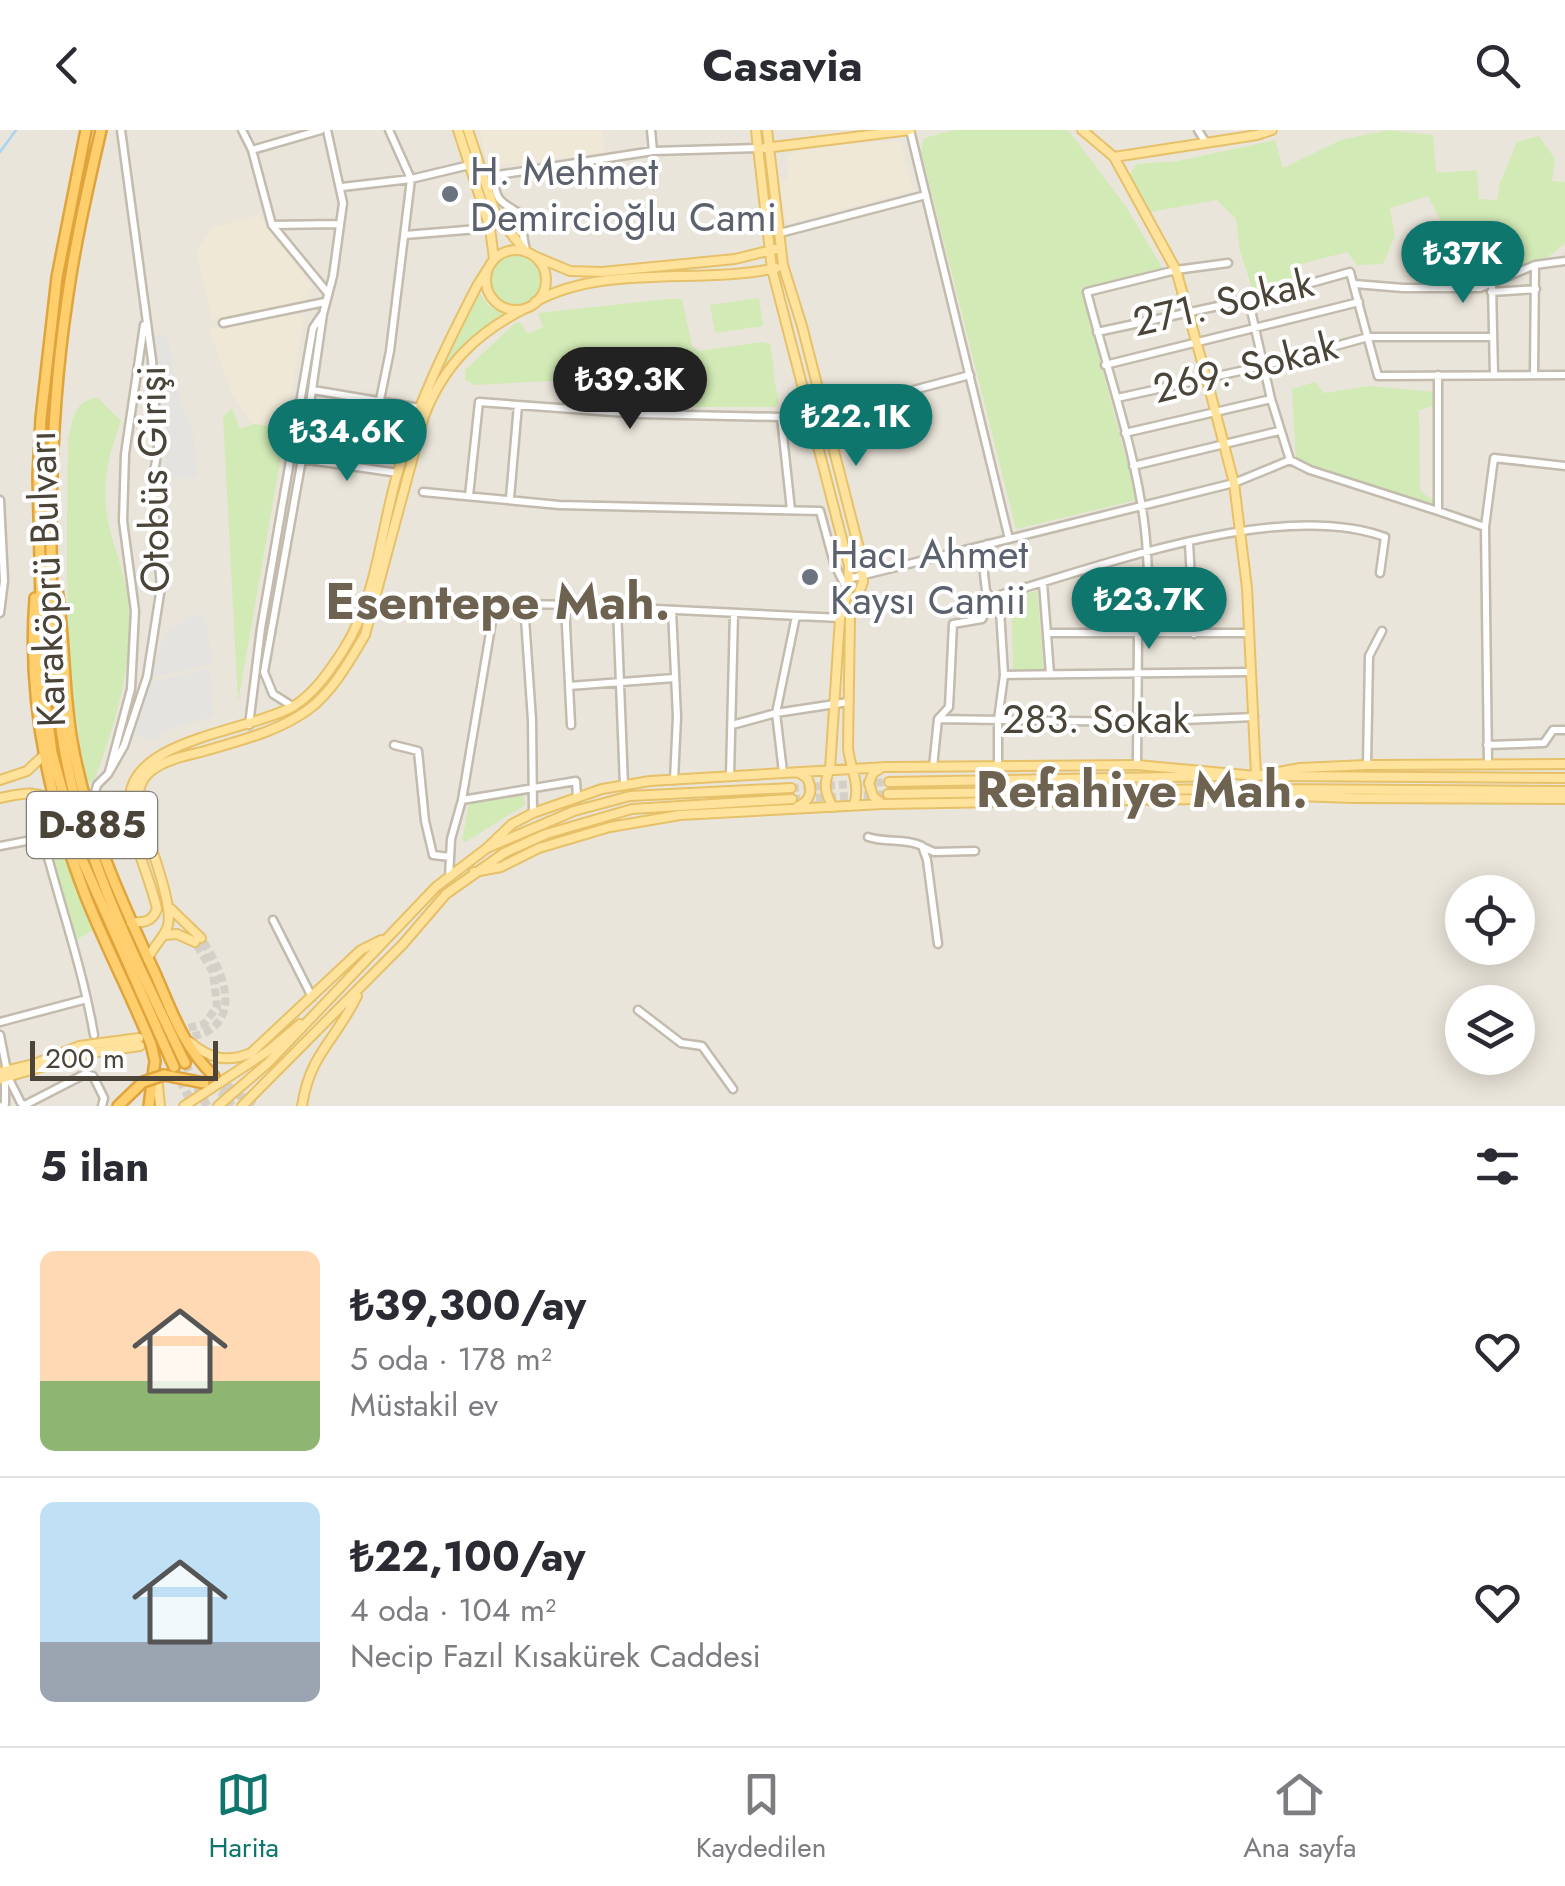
<!DOCTYPE html>
<html lang="tr">
<head>
<meta charset="utf-8">
<style>
  body { margin:0; font-family:Jost,sans-serif; background:#f7f7f7; color:#2b2b33; height:100vh; display:flex; flex-direction:column; font-size:38px; white-space:nowrap }
  * { box-sizing:border-box; margin:0 }
  p { font-size:32px; color:#7c7c81 }
  .icon { flex:none; width:55px; height:55px; fill:none; stroke:currentColor; stroke-width:2; stroke-linecap:round; stroke-linejoin:round }
  .map { position:relative; height:976px; overflow:hidden }
  .details { display:flex; flex-direction:column; background:#fff; flex:1 }
  .details>* { flex:none }
  .controls { position:absolute; left:1445px; top:745px; display:grid; gap:20px }
  .controls a { display:grid; place-items:center; width:90px; height:90px; border-radius:50%; background:#fff; box-shadow:0 5px 25px #0003; font-size:50px }
  .scale { position:absolute; left:30px; bottom:25px; width:188px; box-sizing:border-box; padding-left:10px; border:5px solid #4b4439; border-top:0; font-size:28px; line-height:35px; white-space:nowrap; color:#4b4439; -webkit-text-stroke:8px #fff; paint-order:stroke }
  .price { position:absolute; translate:-50% -85px; padding:0 22px; border-radius:35px; background:#0f766e; color:#fff; font-size:32px; line-height:65px; filter:drop-shadow(0 2px 5px #0008) }
  .price::after { content:''; position:absolute; left:50%; top:60px; width:30px; height:22px; margin-left:-15px; background:inherit; clip-path:polygon(0 0,100% 0,50% 100%) }
  .price.selected { background:#222; color:#fff }
  ul { padding:0; list-style:none }
  li { display:flex; align-items:center; gap:30px; height:250px; padding:0 40px }
  li+li { border-top:2px solid #e1e1e2 }
  li span { display:grid; place-items:center; flex:none; width:280px; height:200px; border-radius:15px; color:#555 }
  li>.icon { margin-inline-start:auto }
  span .icon { width:120px; height:120px; fill:#fffc; stroke-width:1 }
  li b { font-size:42px }
  h2 { display:flex; justify-content:space-between; align-items:center; height:120px; padding:0 40px; font-size:42px }
  header { display:flex; justify-content:space-between; align-items:center; height:130px; padding:0 40px; background:#fff; font-size:45px; font-weight:700 }
  .dock { display:flex; justify-content:space-around; align-items:center; height:140px; border-top:2px solid #e1e1e2; background:#fff; font-size:28px; color:#7c7c81 }
  .dock a { display:grid; justify-items:center; gap:5px }
  .dock .selected { color:#0f766e }
  .map>svg:first-child { display:block }
  .residential { fill:#eae5da; fill-rule:evenodd }
  .education { fill:#efe8d6 }
  .green { fill:#d2eab5 }
  .parking { fill:#e5e3e0 }
  .lines { fill:none; stroke-linecap:round; stroke-linejoin:round }
  .stream { stroke:#a9d4f2; stroke-width:2.5 }
  .major-tunnel { stroke:#d4d0c8; stroke-width:8; stroke-dasharray:8 4; stroke-linecap:butt }
  .highway-tunnel { stroke:#d4d0c8; stroke-width:9; stroke-dasharray:9 4.5; stroke-linecap:butt }
  .minor-casing { stroke:#c2bbae; stroke-width:11 }
  .major-casing { stroke:#e6c16a; stroke-width:12 }
  .highway-casing { stroke:#e0a43c; stroke-width:14 }
  .minor { stroke:#fff; stroke-width:6 }
  .major { stroke:#ffe39c; stroke-width:8 }
  .highway { stroke:#ffcf6e; stroke-width:9 }
  .highway-bridge-casing { stroke:#e0a43c; stroke-width:14; stroke-linecap:butt }
  .highway-bridge { stroke:#ffcf6e; stroke-width:9 }
  .worship-dot { fill:#6b7280; stroke:#fff; stroke-width:4 }
  .labels { text-anchor:middle; stroke-width:8; stroke-linejoin:round; paint-order:stroke }
  .shield { fill:#fff; stroke:#817c74; stroke-width:2.5 }
  .shield-label { font-size:38px; font-weight:bold; fill:#4b4439 }
  .worship-label { font-size:40px; fill:#5b616d; stroke:#fff; text-anchor:start }
  .street-label { font-size:40px; fill:#4b4439; stroke:#fff }
  .district-label { font-size:50px; font-weight:bold; fill:#6e6250; stroke:#fff }
</style>
</head>
<body>
<header><svg class="icon" aria-label="back" viewBox="0 0 24 24"><path d="M15 5l-7 7 7 7"/></svg>Casavia<svg class="icon" aria-label="search" viewBox="0 0 24 24"><circle cx="10" cy="10" r="6"/><path d="M15 15l6 6"/></svg></header>
<div class="map">
<svg width="1565" height="976" viewBox="0 0 1565 976">
  <rect width="100%" height="100%" fill="#f6f3ec"/>
  <path class="residential" d="M0,0H1565V976H0ZM1462,762H1518V818H1462ZM1462,872H1518V928H1462Z"/>
  <path class="education" d="M480,0H602L605,24L487,36Z
    M900,11L913,61L786,94L780,53L789,49L787,29L793,22L842,14Z
    M259,85L312,156L305,171L212,190L197,121L211,98Z
    M298,183L303,189L286,298L253,294L233,266L209,199Z"/>
  <path class="green" d="M954,0H1068L1125,75L1163,139L1082,162L1137,370L1016,399L921,21L924,8Z
    M1388,0L1433,5L1436,43L1477,40L1479,69L1497,70L1500,53L1517,12L1539,6L1555,29L1552,51L1565,52V113L1547,128L1504,141C1455,118 1452,114 1428,66L1390,78L1395,106L1383,134L1357,135L1347,122L1294,136L1298,153L1253,161L1240,121L1236,89L1217,70L1151,82L1130,44L1137,34L1178,31L1275,10L1283,38L1341,10Z
    M491 150a25 25 0 1 1 50 0a25 25 0 1 1-50 0Z
    M478,161L488,175L506,185L466,212L434,251Z
    M759,168L763,196L715,203L710,175Z
    M668,169H682L692,216L698,221L763,212L770,214C774,233 773,251 779,271L776,277H600L591,263L587,249L475,255L465,250V240L515,193L520,192L528,204L543,197L538,183Z
    M1315,252L1324,263L1370,256L1435,262L1437,275L1419,280L1420,361L1437,373L1436,376L1296,333L1292,259Z
    M98,268L121,291C108,326 100,358 109,396C114,418 123,439 127,462C136,527 117,589 95,649L88,654C62,542 67,425 68,310C73,290 73,270 98,268Z
    M232,278L240,299L253,294L286,298L238,572L223,287Z
    M1037,461L1044,541L1013,542L1011,467Z
    M523,664L525,675L467,711H462L469,674Z
    M37,671L50,679L93,800L76,810Z"/>
  <path class="parking" d="M167,204L181,271L193,303L197,347L166,350L154,210V206Z
    M201,484L207,491L212,534L150,548L164,506L190,486Z
    M210,538L213,586L171,599L154,610L134,606L148,553Z"/>
  <g class="lines">
    <path class="stream" d="M0,22L16,0"/>
    <path class="major-tunnel" d="M791,658L889,652
      M792,669L888,664
      M177,901L204,894L217,877L213,842L195,812
      M169,910C181,908 197,907 208,901C243,880 217,832 201,808"/>
    <path class="highway-tunnel" d="M185,933L207,976
      M174,937L193,976
      M214,946L254,976
      M208,955L222,963L232,976"/>
    <defs>
      <path id="minor" d="M242,0L252,20L272,95L327,162
        M651,0L653,21
        M910,0L1009,409
        M1198,0L1206,13
        M252,20L321,0
        M342,57L411,49L478,33
        M272,95L339,94
        M780,103L926,65
        M405,105L490,98
        M526,121L519,83C501,72 495,71 494,47L498,45L653,21L758,18
        M1355,154L1403,158H1480L1535,135L1565,131
        M1492,155L1494,245
        M1491,162L1536,159
        M1248,167L1271,269L1290,330
        M223,193L325,172
        M1097,202L1265,166L1350,142L1378,246L1565,245
        M1105,235L1359,172
        M1438,245V381L1485,397
        M1534,245L1535,135
        M313,260L420,278
        M1117,268L1263,236L1368,207H1493
        M380,270L390,221L411,49L389,0
        M823,284L970,245
        M1125,303L1271,269
        M302,329L398,343
        M1133,336L1279,301
        M423,362L559,375L820,381L834,433L847,460
        M469,366L479,272L640,284L781,287L791,380
        M510,368L518,275
        M0,370L4,451L0,483
        M1189,413L1194,504
        M987,414L984,444L986,461L1000,480L1004,545L998,590V636
        M848,449L1234,353L1290,330L1310,340L1438,381
        M1043,453L1050,544
        M524,474L532,590L533,683
        M565,475L571,595
        M370,477L470,483L524,474L574,475L840,488
        M617,478L624,655
        M672,480L677,587L674,650
        M1049,503H1248
        M1150,504C1148,460 1149,415 1141,372C1129,301 1105,232 1087,162L1176,140L1228,133
        M1004,545L1251,542
        M569,556L674,548
        M292,576L273,564L264,542L302,329L323,184L333,146L343,73L327,0
        M939,589L1137,592L1254,587
        M249,595L261,498L313,198L322,185
        M732,595L776,583L848,572
        M394,615L418,621L425,691L433,725L450,727
        M1487,615L1544,613L1553,600H1565
        M1488,634L1485,397L1494,328L1565,336
        M1137,635L1138,503
        M1367,635L1369,526L1382,501
        M933,637L938,589L949,577L953,494L982,489L993,469L1003,464C1109,434 1280,369 1385,407L1380,443
        M109,642L131,559L135,481L123,391L125,324L144,195
        M783,642L776,583L796,486
        M730,646L734,483
        M32,663C49,745 80,823 94,905
        M462,670L576,651L577,667
        M91,679L97,655L108,644L124,616L147,547L161,457L152,355L158,318L152,230L121,0
        M868,707C886,713 906,708 922,716L927,730L938,814
        M0,716L42,708
        M923,717L934,722L975,721
        M449,747L451,709L462,670L494,479
        M273,790L312,867
        M638,880L681,913L702,916L733,959
        M0,892L87,869
        M0,905L7,941
        M8,947L21,973L25,975L85,944L93,946L104,968L102,976
        M2,976L5,974V948"/>
      <path id="major" d="M458,0L490,98L494,129
        M468,0L496,85L526,122
        M756,0L772,139L849,436L848,462L840,488L830,639C823,654 825,663 833,677
        M767,0L783,135L802,196L861,426L863,452L850,487L848,618C850,638 861,655 854,675
        M1082,0L1114,27L1176,140L1206,246L1234,353L1247,458L1256,646
        M765,18L910,0
        M1114,27L1257,5L1272,0
        M486 150a30 30 0 1 1 60 0a30 30 0 1 1-60 0Z
        M534,126L570,141L602,142L735,129L776,119
        M535,172C604,133 701,155 776,138
        M1280,646L1565,648
        M0,650L27,641L44,625
        M889,652L1226,646
        M1268,659L1565,661
        M888,664L1224,659
        M0,668C20,664 38,659 55,672
        M881,673L873,666L869,653L873,643L881,638
        M797,677C810,671 814,661 807,648L799,643
        M487,718L512,694L533,683L602,659L650,651L886,637L1137,635L1256,646L1300,638L1367,635L1565,634
        M474,742L501,737L539,718L610,697L680,685L883,674L1199,669L1242,659L1296,666L1354,668L1565,669
        M170,778L201,808
        M131,792C144,793 152,792 157,779C149,743 128,706 130,668C132,609 251,601 294,576C316,562 330,540 344,519C377,466 380,404 397,345C417,275 444,220 477,156L487,140
        M165,805L177,804L195,812
        M148,829C153,815 165,808 168,795C174,773 145,703 138,676C138,663 139,651 151,641C165,630 184,626 201,622C238,611 278,602 309,579C333,561 350,530 365,505L424,286C444,235 475,204 524,179
        M190,912C210,929 227,933 251,923L361,820L381,810
        M0,942L34,934L79,916L139,908
        M157,945L160,976
        M0,949L90,923L140,916
        M184,976L268,921L300,894
        M218,976L268,933L436,757L487,718L574,681L630,666L791,658
        M242,976L403,814L446,764L504,723L546,704L632,679L792,669
        M302,976C310,923 336,910 357,866"/>
      <path id="highway" d="M86,0L57,147L41,288L38,346L43,556L52,623L80,725L174,937
        M101,0C88,57 75,113 67,171C52,271 49,371 52,472C54,541 58,609 77,675C102,764 145,849 185,933
        M57,459C65,509 63,561 72,611C86,693 119,766 154,841C171,879 183,917 214,946
        M35,468C27,570 49,672 86,767C106,817 131,865 151,914L155,931L149,976
        M164,945L204,953
        M118,976L143,952"/>
    </defs>
    <use href="#minor" class="minor-casing"/>
    <use href="#major" class="major-casing"/>
    <use href="#highway" class="highway-casing"/>
    <use href="#minor" class="minor"/>
    <use href="#major" class="major"/>
    <use href="#highway" class="highway"/>
    <defs>
      <path id="highway-bridge" d="M143,952L164,945"/>
    </defs>
    <use href="#highway-bridge" class="highway-bridge-casing"/>
    <use href="#highway-bridge" class="highway-bridge"/>
  </g>
  <g class="worship-dot">
    <circle cx="450" cy="64" r="10"/>
    <circle cx="810" cy="447" r="10"/>
  </g>
  <g class="labels">
    <rect class="shield" x="27" y="662" width="130" height="66" rx="8"/>
    <g class="shield-label">
      <text x="92" y="708">D-885</text>
    </g>
    <g class="worship-label">
      <text x="470" y="55">H. Mehmet<tspan x="470" dy="46">Demircioğlu Cami</tspan></text>
      <text x="830" y="438">Hacı Ahmet<tspan x="830" dy="46">Kaysı Camii</tspan></text>
    </g>
    <g class="street-label">
      <text transform="translate(1223 172) rotate(-13)" y="14">271. Sokak</text>
      <text transform="translate(1245 237) rotate(-14)" y="14">269. Sokak</text>
      <text transform="translate(153 349) rotate(-91)" y="14">Otobüs Girişi</text>
      <text transform="translate(46 449) rotate(-92)" y="14">Karaköprü Bulvarı</text>
      <text x="1096" y="603">283. Sokak</text>
    </g>
    <g class="district-label">
      <text x="498" y="489">Esentepe Mah.</text>
      <text x="1142" y="677">Refahiye Mah.</text>
    </g>
  </g>
</svg>
<div class="controls">
<a><svg class="icon" aria-label="locate" viewBox="0 0 24 24"><circle cx="12" cy="12" r="6"/><path d="M12 2v4M12 18v4M2 12h4M18 12h4"/></svg></a>
<a><svg class="icon" aria-label="layers" viewBox="0 0 24 24"><path d="M12 4l9 5-9 5-9-5zM3 14l9 5 9-5"/></svg></a>
</div>
<div class="scale">200 m</div>
<b class="price" style="left:1463px;top:176px">₺37K</b>
<b class="price selected" style="left:630px;top:302px">₺39.3K</b>
<b class="price" style="left:856px;top:339px">₺22.1K</b>
<b class="price" style="left:347px;top:354px">₺34.6K</b>
<b class="price" style="left:1149px;top:522px">₺23.7K</b>
</div>
<section class="details">
<h2>5 ilan<svg class="icon" aria-label="filters" viewBox="0 0 24 24"><path d="M4 7h16M4 17h16"/><circle cx="9" cy="7" r="2"/><circle cx="15" cy="17" r="2"/></svg></h2>
<ul>
<li><span style="background:linear-gradient(#ffd9b3 65%,#8fb573 0)"><svg class="icon" aria-label="home" viewBox="0 0 24 24"><path d="M3 11l9-7 9 7M6 9v11h12V9"/></svg></span><div><b>₺39,300/ay</b><p>5 oda · 178 m²</p><p>Müstakil ev</p></div><svg class="icon" aria-label="heart" viewBox="0 0 24 24"><path d="M12 20l-8-8c-3-5 5-10 8-4 3-6 11-1 8 4z"/></svg></li>
<li><span style="background:linear-gradient(#bfe0f5 70%,#9aa5b1 0)"><svg class="icon" aria-label="home" viewBox="0 0 24 24"><path d="M3 11l9-7 9 7M6 9v11h12V9"/></svg></span><div><b>₺22,100/ay</b><p>4 oda · 104 m²</p><p>Necip Fazıl Kısakürek Caddesi</p></div><svg class="icon" aria-label="heart" viewBox="0 0 24 24"><path d="M12 20l-8-8c-3-5 5-10 8-4 3-6 11-1 8 4z"/></svg></li>
</ul>
</section>
<nav class="dock">
<a class="selected"><svg class="icon" aria-label="map" viewBox="0 0 24 24"><path d="M3 6l6-2 6 2 6-2v14l-6 2-6-2-6 2zM9 4v14M15 6v14"/></svg>Harita</a>
<a><svg class="icon" aria-label="saved" viewBox="0 0 24 24"><path d="M7 4h10v16l-5-4-5 4z"/></svg>Kaydedilen</a>
<a><svg class="icon" aria-label="home" viewBox="0 0 24 24"><path d="M3 11l9-7 9 7M6 9v11h12V9"/></svg>Ana sayfa</a>
</nav>
</body>
</html>
